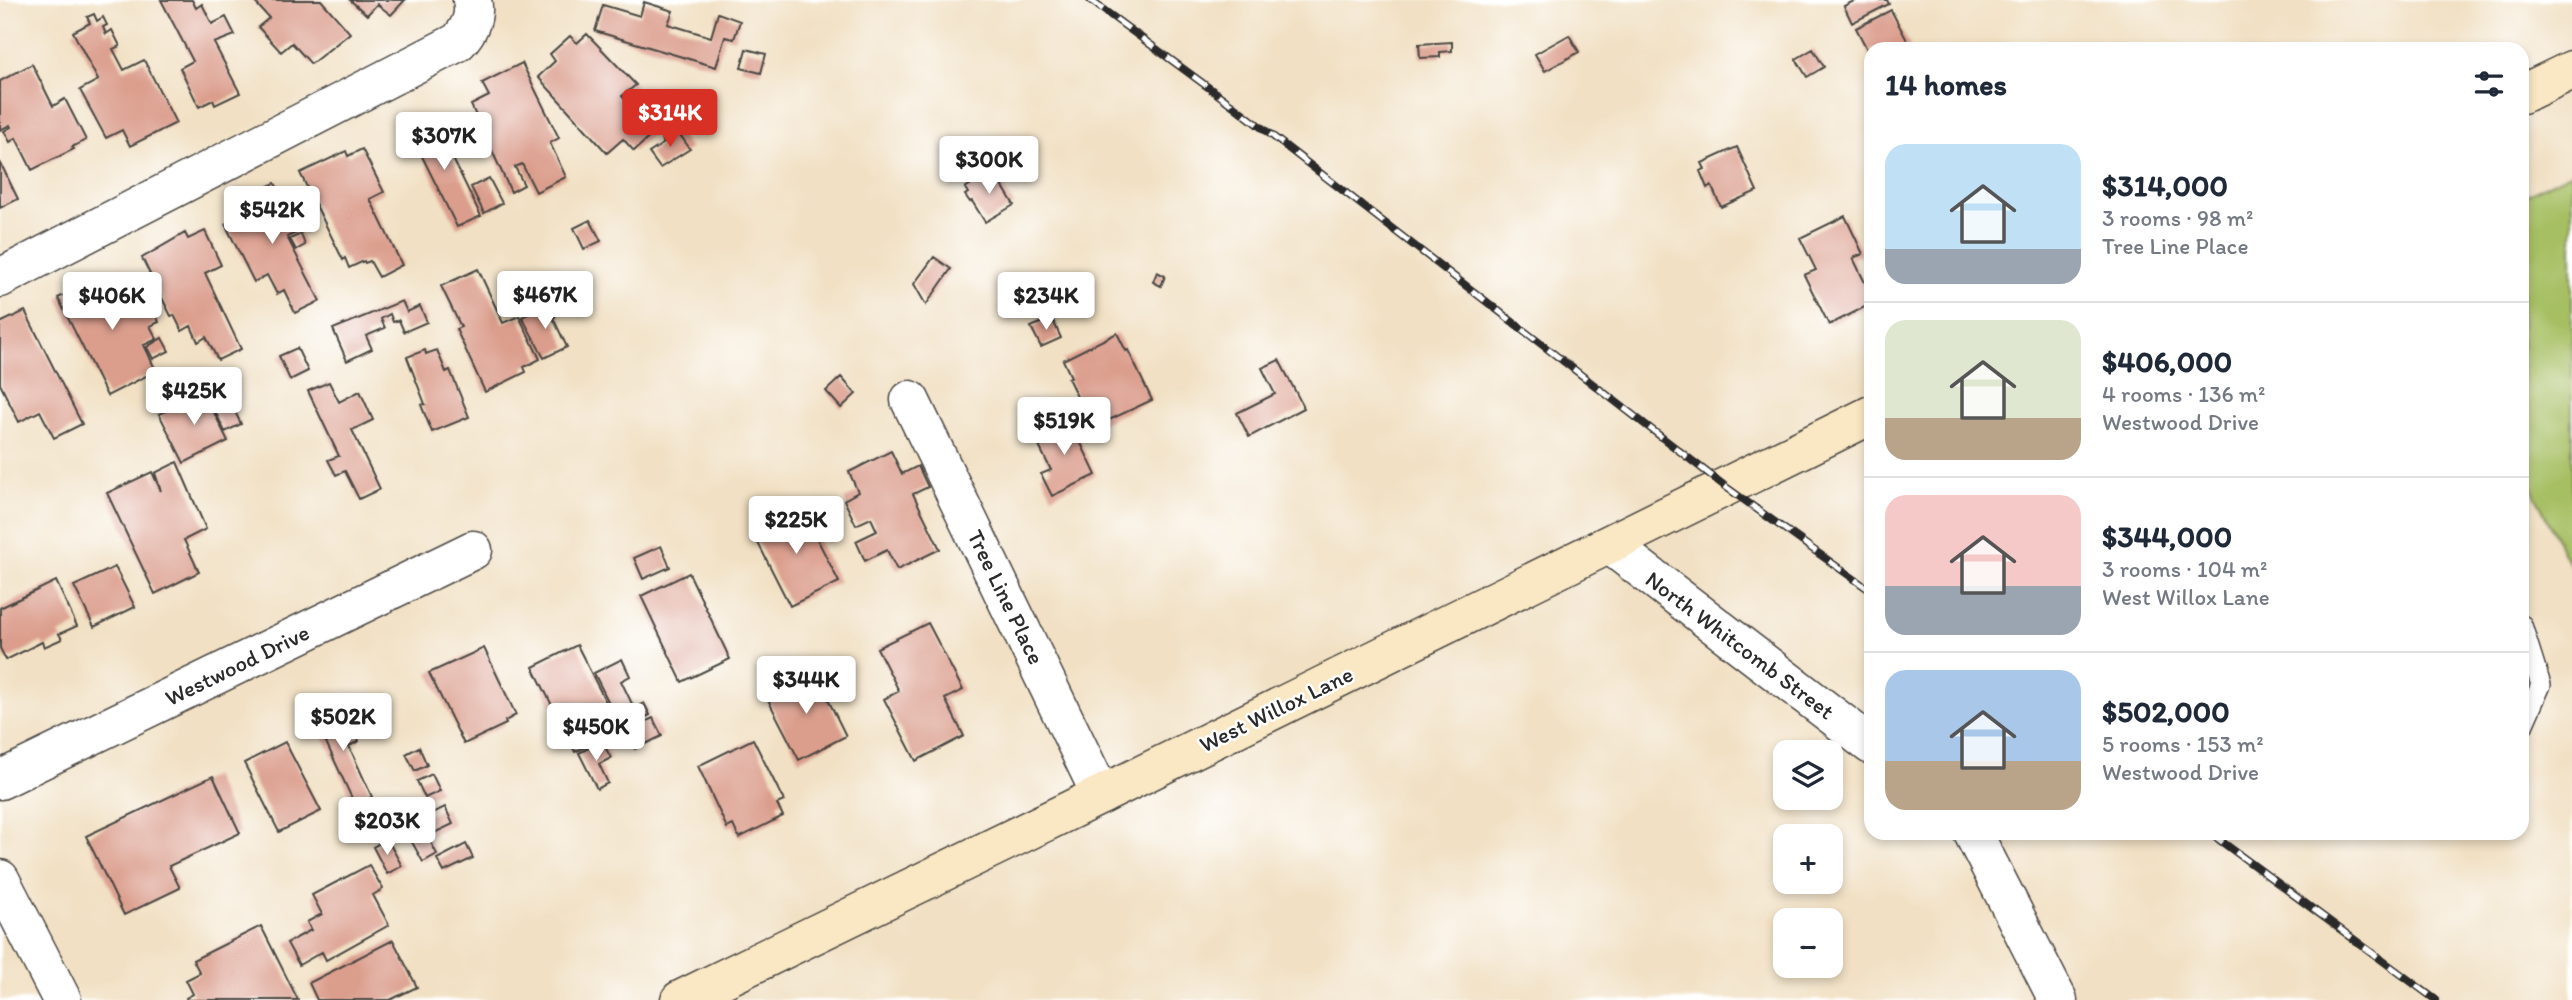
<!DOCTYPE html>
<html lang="en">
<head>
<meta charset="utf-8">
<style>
  body { margin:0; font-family:Itim,sans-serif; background:#f6f6f7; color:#1f2937; height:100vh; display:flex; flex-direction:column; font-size:26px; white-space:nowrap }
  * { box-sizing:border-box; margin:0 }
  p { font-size:23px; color:#747a83 }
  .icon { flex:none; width:38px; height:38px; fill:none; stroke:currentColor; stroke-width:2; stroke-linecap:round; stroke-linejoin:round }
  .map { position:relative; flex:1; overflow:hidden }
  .panel { position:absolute; left:1864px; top:42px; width:665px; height:798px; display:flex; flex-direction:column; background:#fff; border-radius:21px; box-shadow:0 4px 10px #0003 }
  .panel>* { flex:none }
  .tools { position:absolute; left:1773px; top:740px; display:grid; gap:14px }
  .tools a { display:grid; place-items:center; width:70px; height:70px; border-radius:14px; background:#fff; box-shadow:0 4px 10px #0003; font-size:35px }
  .price { position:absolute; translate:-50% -60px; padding:0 16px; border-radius:7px; background:#fff; color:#222; font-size:23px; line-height:46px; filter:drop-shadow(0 2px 4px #0008) }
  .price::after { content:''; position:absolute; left:50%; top:42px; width:21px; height:16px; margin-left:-10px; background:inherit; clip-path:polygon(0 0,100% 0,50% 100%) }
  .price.on { background:#d93025; color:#fff }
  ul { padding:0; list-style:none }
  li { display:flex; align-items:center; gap:21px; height:175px; padding:0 21px }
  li+li { border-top:2px solid #e0e1e3 }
  li span { display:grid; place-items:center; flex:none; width:196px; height:140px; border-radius:21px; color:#555 }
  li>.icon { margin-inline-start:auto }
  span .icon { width:84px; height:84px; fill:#fffc; stroke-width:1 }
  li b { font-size:30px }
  h2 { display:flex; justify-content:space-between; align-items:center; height:84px; padding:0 21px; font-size:30px }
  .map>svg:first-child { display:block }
  .green { fill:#a7bf64; stroke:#697548; stroke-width:2 }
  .building { fill:#db9e8d }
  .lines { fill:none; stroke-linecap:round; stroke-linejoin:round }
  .lane-casing { stroke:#494642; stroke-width:22 }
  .street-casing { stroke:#494642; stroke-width:41 }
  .secondary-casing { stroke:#494642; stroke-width:41 }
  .lane { stroke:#fff; stroke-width:19 }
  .street { stroke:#fff; stroke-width:38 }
  .secondary { stroke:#fae7c3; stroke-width:38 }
  .rail-casing { stroke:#2b2b2b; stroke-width:8 }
  .rail { stroke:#fff; stroke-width:5; stroke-dasharray:16; stroke-linecap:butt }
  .labels { text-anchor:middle; stroke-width:5; stroke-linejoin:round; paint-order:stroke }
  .street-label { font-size:23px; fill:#2b2b2b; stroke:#fff }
</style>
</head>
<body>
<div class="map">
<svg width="2572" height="1000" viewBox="0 0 2572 1000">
  <rect width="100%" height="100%" fill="#fff"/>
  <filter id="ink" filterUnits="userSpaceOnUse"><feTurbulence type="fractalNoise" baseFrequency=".0143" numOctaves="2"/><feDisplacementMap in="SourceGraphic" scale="14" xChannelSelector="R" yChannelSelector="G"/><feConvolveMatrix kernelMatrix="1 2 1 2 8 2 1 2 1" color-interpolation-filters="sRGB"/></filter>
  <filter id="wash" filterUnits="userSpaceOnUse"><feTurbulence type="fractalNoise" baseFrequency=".00686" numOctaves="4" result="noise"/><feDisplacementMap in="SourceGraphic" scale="28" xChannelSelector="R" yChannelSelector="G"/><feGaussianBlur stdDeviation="1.57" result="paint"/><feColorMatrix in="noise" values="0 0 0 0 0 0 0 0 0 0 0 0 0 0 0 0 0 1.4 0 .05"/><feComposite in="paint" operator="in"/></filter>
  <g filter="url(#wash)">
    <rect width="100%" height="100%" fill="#f1e0c3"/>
    <path class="green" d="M2572,172V570L2522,468V197Z"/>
    <g id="blocks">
      <path class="building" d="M161,0H192L196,8L202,4L212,24L226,17L235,35L214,43L240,93L215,105L213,100L199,107L180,68L193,61Z
        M253,0H321L350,33L311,64L292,43L281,52L258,27L269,18Z
        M350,0H405L391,15L377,4L367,15Z
        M1856,0H1887L1889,4L1852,23L1844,6Z
        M644,2L673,11L668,24L711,37L718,13L740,21L734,39L725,37L716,67L595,31L603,5L640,16Z
        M1891,10L1910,46L1904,49H1871V57L1856,28Z
        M94,14L97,21L103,17L107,25L103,27L106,34L112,30L120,46L113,49L124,70L144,60L176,123L130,146L122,130L106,138L80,90L98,80L73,32L90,23L87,17Z
        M587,34L636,85L622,96L655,132L634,151L623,139L607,153L538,77L555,61L550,54L570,36L577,43Z
        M1569,35L1579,52L1545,71L1535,54Z
        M1452,42V51L1440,52V57L1420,58L1419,44Z
        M746,49L766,54L761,73L741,68Z
        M1813,49L1824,67L1807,77L1796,59Z
        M522,63L559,138L550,143L566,177L536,192L522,164L515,167L524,185L511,192L471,105L489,96L482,83Z
        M32,64L53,106L65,99L86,140L72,147L74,149L32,170L16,138L10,142L4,131L11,127L10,125L0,130V81Z
        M432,116L481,216L457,227L408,128Z
        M676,129L690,149L660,168L649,153L664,143L662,140Z
        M1737,147L1757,191L1721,207L1711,185L1707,188L1700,171L1705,169L1702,163Z
        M362,149L384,192L370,199L402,265L379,277L370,261L365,263L364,261L349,268L345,258L343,260L300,173L346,151L348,156Z
        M0,162L18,199L0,208Z
        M993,170L1014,205L985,222L972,201L970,202L965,195L968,193L965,188Z
        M489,178L502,203L484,213L471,187Z
        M275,183L300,231L287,237L320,301L295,313L284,290L277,294L267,275L254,282L225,224L245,213L238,199Z
        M1845,216L1863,254L1853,258L1871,295V304L1829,325L1804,275L1816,270L1800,238Z
        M590,220L601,241L584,249L574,228Z
        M205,231L221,265L205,273L241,349L218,360L206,337L198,342L191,326L182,331L174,315L171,316L142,258L185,233L188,239Z
        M301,234L305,245L296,250L290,239Z
        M934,257L951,269L926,305L914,284Z
        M478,269L503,323L519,316L540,359L524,367L526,372L485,392L456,329L461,327L441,286Z
        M1157,272L1165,276L1161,286L1153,282Z
        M108,273L121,301L143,290L159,322L150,326L157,339L144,345L156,371L107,396L58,298Z
        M402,301L407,312L420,306L427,322L404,332L399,320L393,322L390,314L381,319L385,328L366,336L372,349L347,361L333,329Z
        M549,304L555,317L553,318L567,347L544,358L522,317Z
        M25,311L82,424L54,438L40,411L19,422L0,384V323Z
        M1052,318L1061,338L1041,347L1031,327Z
        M1117,333L1126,351L1128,350L1152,400L1092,428L1068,378L1071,377L1063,360Z
        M162,338L169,351L153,359L147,347Z
        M297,348L308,371L290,380L279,356Z
        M425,350L426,354L437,350L446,372L450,370L469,417L432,432L421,405L425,404L407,357Z
        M1279,360L1304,408L1249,437L1237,413L1275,394L1262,368Z
        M841,377L856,394L841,408L826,391Z
        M329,382L339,402L360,391L373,420L352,430L380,489L359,499L345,471L336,475L328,460L339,456L308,391Z
        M223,387L241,424L225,432L207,395Z
        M204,392L228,441L184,463L159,414Z
        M1069,418L1096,475L1052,496L1041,474L1051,470L1033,434Z
        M891,451L902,474L918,466L928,487L913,494L940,549L897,570L887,550L865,561L856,541L877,531L871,518L856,525L844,500L858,492L849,472Z
        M177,462L206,529L184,540L199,572L155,594L107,493L152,472L161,491L155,473Z
        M801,507L839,582L790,606L752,531Z
        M661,546L670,567L643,579L634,558Z
        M115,567L135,607L94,627L74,586Z
        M689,573L730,659L682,682L641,596Z
        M56,581L77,626L59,634L62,639L44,647L42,642L6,660L0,648V608Z
        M928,623L963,690L945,699L964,736L916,761L884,699L899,691L877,648Z
        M577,645L620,730L575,752L533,667Z
        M484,648L516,715L505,721L506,724L464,744L429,673Z
        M622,659L630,676L621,681L634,708L644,703L650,715L639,720L641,724L653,718L662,736L635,749L628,734L625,735L594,673Z
        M814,671L846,736L799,760L766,696Z
        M331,706L339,725L350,720L359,741L349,746L372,797L355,805L313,714Z
        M753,739L784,801L777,804L783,816L739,838L733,825L727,828L698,766Z
        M602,741L611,758L599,764L608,783L597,789L579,753Z
        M285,742L321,811L279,832L244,763Z
        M419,747L427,765L415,771L406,754Z
        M432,774L440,791L425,798L417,781Z
        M213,776L240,833L169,866L180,888L124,915L86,836Z
        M445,807L453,824L430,835L422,818Z
        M422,826L437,854L423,862L407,833Z
        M387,839L402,866L387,874L373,847Z
        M466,844L473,858L444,872L437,859Z
        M369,865L383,889L373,895L389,925L326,960L322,952L299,965L287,943L311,930L307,922L322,914L312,895Z
        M261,926L298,1000H187L186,998L193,994L186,980L200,973L193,960Z
        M393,940L417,987L390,1000H317L309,983Z"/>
    </g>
  </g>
  <g filter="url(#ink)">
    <use href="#blocks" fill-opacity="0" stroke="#494642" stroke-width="2"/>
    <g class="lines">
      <defs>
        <path id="lane" d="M2522,625L2541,685L2522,728"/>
        <path id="street" d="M0,278L458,42C469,30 476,17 472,0
          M910,400L1101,795
          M1610,545L1871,745
          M0,780L473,550
          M1973,833L2058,1000
          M0,879L62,1000"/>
        <path id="secondary" d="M2522,94L2572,70
          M680,1000L1101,795L1871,415"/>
      </defs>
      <use href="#lane" class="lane-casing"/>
      <use href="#street" class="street-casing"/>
      <use href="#secondary" class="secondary-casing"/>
      <use href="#lane" class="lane"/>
      <use href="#street" class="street"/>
      <use href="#secondary" class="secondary"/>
      <defs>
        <path id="rail" d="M1090,0L1235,107L1726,487L1871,591
          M2210,833L2436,1000"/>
      </defs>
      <use href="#rail" class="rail-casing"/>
      <use href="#rail" class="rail"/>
    </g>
  </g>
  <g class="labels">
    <g class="street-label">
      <text transform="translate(1006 597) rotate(64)" y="8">Tree Line Place</text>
      <text transform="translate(1740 645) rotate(37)" y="8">North Whitcomb Street</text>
      <text transform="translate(237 665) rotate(-26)" y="8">Westwood Drive</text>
      <text transform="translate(1276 709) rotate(-26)" y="8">West Willox Lane</text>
    </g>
  </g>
</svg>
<div class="tools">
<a><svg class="icon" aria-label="layers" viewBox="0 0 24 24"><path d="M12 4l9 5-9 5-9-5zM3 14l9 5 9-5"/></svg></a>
<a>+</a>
<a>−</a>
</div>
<b class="price on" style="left:670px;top:149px">$314K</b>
<b class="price" style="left:444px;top:172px">$307K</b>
<b class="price" style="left:989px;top:196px">$300K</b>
<b class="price" style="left:272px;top:246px">$542K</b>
<b class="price" style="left:545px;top:331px">$467K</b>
<b class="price" style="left:112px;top:332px">$406K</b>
<b class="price" style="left:1046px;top:332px">$234K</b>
<b class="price" style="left:194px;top:427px">$425K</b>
<b class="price" style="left:1064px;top:457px">$519K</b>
<b class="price" style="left:796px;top:556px">$225K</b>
<b class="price" style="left:806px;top:716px">$344K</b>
<b class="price" style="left:343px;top:753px">$502K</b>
<b class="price" style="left:596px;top:763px">$450K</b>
<b class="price" style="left:387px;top:857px">$203K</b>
<section class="panel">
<h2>14 homes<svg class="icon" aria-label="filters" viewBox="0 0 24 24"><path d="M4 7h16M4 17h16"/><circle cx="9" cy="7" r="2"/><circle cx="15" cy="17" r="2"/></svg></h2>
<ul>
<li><span style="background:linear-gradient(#bfe0f5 75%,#9aa5b1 0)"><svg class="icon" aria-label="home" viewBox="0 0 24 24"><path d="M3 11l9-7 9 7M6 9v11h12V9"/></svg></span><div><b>$314,000</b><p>3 rooms · 98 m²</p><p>Tree Line Place</p></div></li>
<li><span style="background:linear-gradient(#dfe7d0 70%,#b9a48a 0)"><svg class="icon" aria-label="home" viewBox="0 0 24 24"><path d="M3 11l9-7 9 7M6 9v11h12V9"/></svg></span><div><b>$406,000</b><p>4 rooms · 136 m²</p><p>Westwood Drive</p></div></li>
<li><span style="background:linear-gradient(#f6c9c9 65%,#9aa5b1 0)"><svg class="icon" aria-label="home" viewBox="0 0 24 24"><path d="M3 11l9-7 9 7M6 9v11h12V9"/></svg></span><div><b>$344,000</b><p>3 rooms · 104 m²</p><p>West Willox Lane</p></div></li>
<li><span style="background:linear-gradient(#a9c7e8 65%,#b9a48a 0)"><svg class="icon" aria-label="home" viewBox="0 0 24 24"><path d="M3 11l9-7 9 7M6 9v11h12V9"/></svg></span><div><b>$502,000</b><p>5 rooms · 153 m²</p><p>Westwood Drive</p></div></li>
</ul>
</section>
</div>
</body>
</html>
